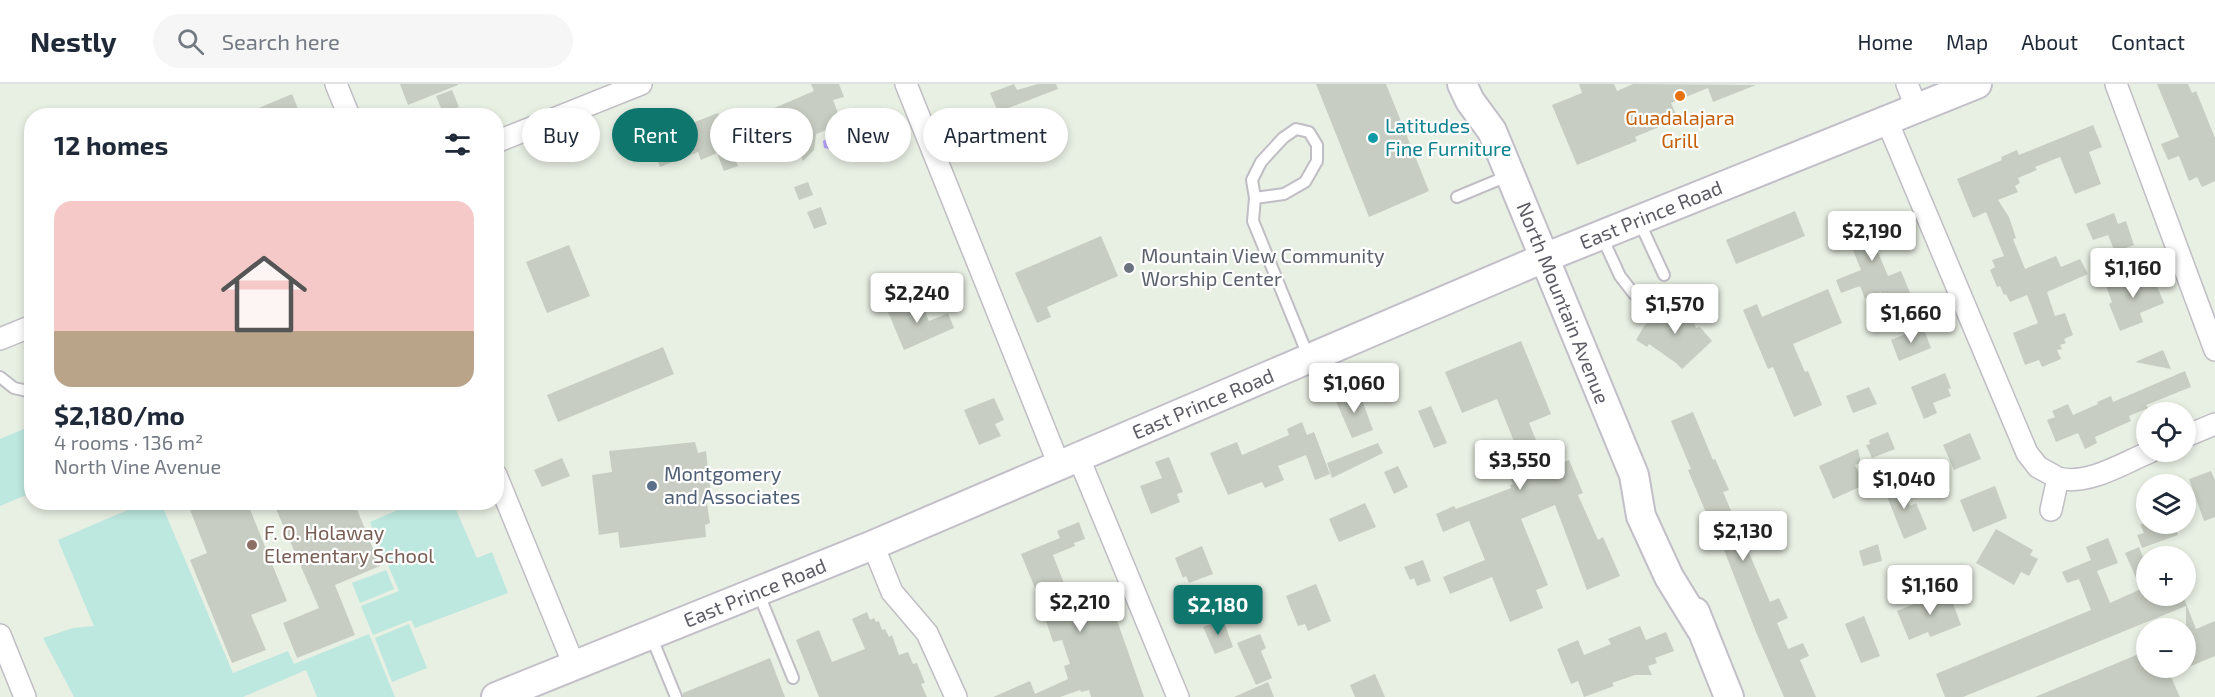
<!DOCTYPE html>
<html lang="en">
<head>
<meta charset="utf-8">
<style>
  body { margin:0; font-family:"Exo 2",sans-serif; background:#f6f6f7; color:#1f2937; height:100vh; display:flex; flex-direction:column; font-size:22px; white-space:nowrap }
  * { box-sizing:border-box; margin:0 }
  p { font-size:20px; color:#747a83 }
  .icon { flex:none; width:33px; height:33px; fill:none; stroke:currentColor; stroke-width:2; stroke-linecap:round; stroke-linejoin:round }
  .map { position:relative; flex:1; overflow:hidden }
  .panel { position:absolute; left:24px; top:24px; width:480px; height:402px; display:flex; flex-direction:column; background:#fff; border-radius:24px; box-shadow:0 3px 9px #0003 }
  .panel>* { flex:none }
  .banner { position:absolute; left:522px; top:24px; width:570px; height:54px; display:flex; gap:12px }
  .controls { position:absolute; left:2136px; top:318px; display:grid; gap:12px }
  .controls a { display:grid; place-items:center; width:60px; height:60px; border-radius:50%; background:#fff; box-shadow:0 3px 9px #0003; font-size:30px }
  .price { position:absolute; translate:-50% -51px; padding:0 14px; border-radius:6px; background:#fff; color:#222; font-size:20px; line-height:39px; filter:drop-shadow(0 2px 3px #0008) }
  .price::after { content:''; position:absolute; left:50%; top:36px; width:18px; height:14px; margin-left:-9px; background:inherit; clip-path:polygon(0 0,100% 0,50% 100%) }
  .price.active { background:#0f766e; color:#fff }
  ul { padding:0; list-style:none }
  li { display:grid; align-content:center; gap:12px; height:318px; padding:0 30px }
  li+li { border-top:2px solid #e0e1e3 }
  li span { display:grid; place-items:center; height:186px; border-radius:18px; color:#555 }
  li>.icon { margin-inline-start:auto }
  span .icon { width:108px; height:108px; fill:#fffc; stroke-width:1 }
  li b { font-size:26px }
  h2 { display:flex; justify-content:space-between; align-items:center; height:72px; padding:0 30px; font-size:26px }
  .pill { padding:0 21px; border-radius:27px; background:#fff; box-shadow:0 3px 9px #0003; font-size:21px; line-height:54px }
  .pill.active { background:#0f766e; color:#fff }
  header { display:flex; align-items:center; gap:36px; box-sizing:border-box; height:84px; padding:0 30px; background:#fff; border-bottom:2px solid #e0e1e3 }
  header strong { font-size:28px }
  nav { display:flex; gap:33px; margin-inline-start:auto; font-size:21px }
  .search { width:420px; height:54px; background:#f6f6f7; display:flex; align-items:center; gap:15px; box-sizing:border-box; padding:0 21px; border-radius:33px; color:#747a83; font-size:22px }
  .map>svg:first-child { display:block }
  .green { fill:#bde8df }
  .water { fill:#b8a2ff }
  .building { fill:#c7cdc2 }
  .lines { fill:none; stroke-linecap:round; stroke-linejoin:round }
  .lane-casing { stroke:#c0bdc5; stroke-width:14 }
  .street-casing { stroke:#c0bdc5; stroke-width:24 }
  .secondary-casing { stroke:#c3bfc9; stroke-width:32 }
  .lane { stroke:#fff; stroke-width:10 }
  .street { stroke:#fff; stroke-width:21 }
  .secondary { stroke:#fff; stroke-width:28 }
  .food-dot { fill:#e8710a; stroke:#fff; stroke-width:2 }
  .culture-dot { fill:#0f9aa8; stroke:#fff; stroke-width:2 }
  .worship-dot { fill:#6b7280; stroke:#fff; stroke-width:2 }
  .service-dot { fill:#5c6f8a; stroke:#fff; stroke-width:2 }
  .education-dot { fill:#8d6e63; stroke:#fff; stroke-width:2 }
  .labels { text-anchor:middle; stroke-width:4.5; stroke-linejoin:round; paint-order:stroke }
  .food-label { font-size:20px; fill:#c56008; stroke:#fff }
  .culture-label { font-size:20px; fill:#0d838f; stroke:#fff; text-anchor:start }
  .street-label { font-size:20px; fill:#5e5b65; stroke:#fff }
  .worship-label { font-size:20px; fill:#5b616d; stroke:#fff; text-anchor:start }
  .service-label { font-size:20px; fill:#4e5e75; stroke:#fff; text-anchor:start }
  .education-label { font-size:20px; fill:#785e54; stroke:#fff; text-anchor:start }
</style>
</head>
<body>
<header>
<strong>Nestly</strong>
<div class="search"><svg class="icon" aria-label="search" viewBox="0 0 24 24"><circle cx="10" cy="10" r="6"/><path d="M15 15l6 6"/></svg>Search here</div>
<nav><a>Home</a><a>Map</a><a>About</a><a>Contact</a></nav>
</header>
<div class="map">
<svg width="2215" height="613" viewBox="0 0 2215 613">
  <rect width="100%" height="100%" fill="#e8efe3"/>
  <path class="green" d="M31,342V409L0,422V355Z
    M146,418L161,419L233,589L288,567L294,580L369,550L395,613H317L306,586L243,613H74L43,554L73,544L94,542L58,456Z
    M414,419H453L477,474L492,468L508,509L415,544L411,536L373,551L361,522L399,507L370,438Z
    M386,486L394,505L360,519L352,499Z
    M409,540L427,584L392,598L375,554Z"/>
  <path class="water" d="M828,54L834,57H839L845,61L848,66L844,70L838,69L836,66L824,64L823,57Z"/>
  <path class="building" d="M400,0H458V1L408,21Z
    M811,0H839L844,13L833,16L842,40L816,50L814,66L803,77L786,35L729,58L738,82L724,87L717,69L701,76L698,68L660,83L649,56L718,29L722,38L757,24L760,30L814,7Z
    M1014,0L1017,6L1038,0H1056L1058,5L998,28L990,9Z
    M1316,0H1386L1429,107L1369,133Z
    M1579,0H1614L1617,7L1633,0L1756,1L1713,18L1708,4L1671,19L1678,35L1635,53L1637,57L1577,81L1552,21L1582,9Z
    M2157,0H2188L2192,9L2196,7L2215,54V97L2202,103L2197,93L2189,97L2179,72L2168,76L2161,60L2179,53Z
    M452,6L459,23L443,29L436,12Z
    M292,10L301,32H242V31Z
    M2093,41L2102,63L2089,68L2101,100L2075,110L2060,73L2035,83L2037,86L2018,94L2020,99L2015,102L2018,108L1998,116L2009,133L2016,154L2013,155L2025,185L2056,172L2061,183L2080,175L2088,190L2047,208L2055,232L2065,229L2073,251L2064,255L2066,259L2060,261L2062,265L2057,266L2061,275L2042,283L2039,276L2025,281L2013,249L2038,239L2027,211L2010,218L2006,210L2004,211L2000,202L1997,203L1990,186L1995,183L1992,176L2004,172L1986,128L1973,134L1957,95L2002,76L2001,73L2017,66L2019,71Z
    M808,98L813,111L799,116L794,103Z
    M821,123L827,140L814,145L807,128Z
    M1795,127L1805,152L1736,180L1726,156Z
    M1876,127L1882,141L1886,139L1891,151L1874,159L1888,192L1901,187L1910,209L1885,219L1881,208L1865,215L1860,202L1841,209L1836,196L1861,186L1847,151L1858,147L1853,136Z
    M2114,129L2118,140L2126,137L2134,161L2115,168L2108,151L2093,156L2086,140Z
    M1101,152L1118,192L1047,223L1051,233L1037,239L1015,189Z
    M569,161L590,212L547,229L526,178Z
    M2137,189L2139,196L2152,190L2164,219L2140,229L2143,238L2120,247L2109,220L2112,218L2106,202Z
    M1828,205L1842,239L1793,260L1805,288L1808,287L1822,321L1794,333L1773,283L1768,285L1743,226L1757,220L1762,233Z
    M919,214L929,237L948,229L954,244L904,266L888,228Z
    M1685,215L1696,244L1700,243L1712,257L1682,285L1676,279L1649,260L1647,263L1636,256L1644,242L1664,225Z
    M1923,243L1931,264L1899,277L1891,256Z
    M1521,257L1551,330L1529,339L1548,385L1569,376L1583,409L1578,411L1598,456L1603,453L1620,492L1587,506L1555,421L1521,435L1548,501L1536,506L1543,524L1510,538L1492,493L1450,510L1443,493L1485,476L1469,437L1443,448L1436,430L1454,422L1456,425L1511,404L1510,401L1513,400L1504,377L1519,370L1497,315L1462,329L1445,288Z
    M663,263L674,290L558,338L547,311Z
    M2163,266L2171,285L2135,278Z
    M2185,287L2191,303L2146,321L2148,324L2129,332L2131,337L2095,353L2097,359L2085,365L2078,349L2056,358L2047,336L2055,333L2052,327L2068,320L2073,331L2098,320L2097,318L2111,312L2113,318Z
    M1945,289L1951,304L1948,305L1951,312L1933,319L1937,329L1924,335L1911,303Z
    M1869,303L1877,320L1853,329L1846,312Z
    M1358,305L1373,346L1352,354L1335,315Z
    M994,314L1004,336L995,340L1001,352L979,361L964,326Z
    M1431,322L1447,359L1434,364L1418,327Z
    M1693,328L1713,376L1715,375L1729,406L1723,408L1770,518L1779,514L1788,534L1777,539L1788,565L1803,559L1809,572L1800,576L1816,613H1784L1756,548L1722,461L1720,462L1688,386L1691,385L1671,337Z
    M1302,338L1307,351L1314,348L1330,390L1315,396L1306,371L1278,382L1284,396L1265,404L1262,398L1228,411L1210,369L1237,358L1242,371L1289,351L1287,345Z
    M1888,348L1895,365L1872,374L1866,361L1870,360L1869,356Z
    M1970,349L1981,375L1954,386L1943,361Z
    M695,358L698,369L706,367L711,412L706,414L710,439L705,441L706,453L620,464L618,448L599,451L592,391L612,388L609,367Z
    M1378,359L1383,369L1332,394L1327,379Z
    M1858,365L1861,379L1855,381L1864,401L1833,415L1819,382Z
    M1169,373L1183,408L1177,410L1180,418L1151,430L1140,402L1162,394L1155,378Z
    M562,374L570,392L542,403L534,386Z
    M1398,382L1408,403L1394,410L1384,388Z
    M2211,387L2215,396V433L2204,437L2189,395Z
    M1899,394L1910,422L1916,419L1927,445L1904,455L1882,400Z
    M1995,402L2007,434L1973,448L1960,416Z
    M187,418H247L287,517L251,531L266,566L232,579L190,476L207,469Z
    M273,418H354L380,482L335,501L355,551L297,574L283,539L319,524Z
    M1365,419L1376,443L1339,458L1329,435Z
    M1079,438L1085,455L1074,459L1075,462L1053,471L1075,528L1108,511L1144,613H1091L1089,606L1081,608L1080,606L1060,613H993L1030,597L1035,610L1068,595L1064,582L1070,580L1062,556L1053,558L1045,534L1059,529L1050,504L1037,509L1021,470L1060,454L1057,447Z
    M2140,440H2174L2178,451L2142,464L2137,451L2144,449Z
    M1996,445L2033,466L2030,471L2038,475L2029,492L2021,488L2014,501L1976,479Z
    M2108,454L2118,479L2097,487L2110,519L2141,505L2125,469L2139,463L2146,481V512H2183L2196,545L2215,537V572L2186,584V522L1963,613H1945L1936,590L2091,526L2079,495L2067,499L2062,488L2091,476L2086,463Z
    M1878,460L1882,477L1863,482L1859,467Z
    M1202,462L1213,490L1189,499L1186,492L1183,494L1175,474Z
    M1423,476L1431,497L1417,502L1414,494L1410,496L1404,483Z
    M1316,500L1331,537L1308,547L1305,540L1298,542L1286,512Z
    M1948,506L1961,541L1930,553L1928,548L1909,556L1897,527Z
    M867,528L870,536L874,534L876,538L879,537L882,546L885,545L889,553L892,551L899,571L908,568L913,580L917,579L925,599L921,600L927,613H819L796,556L819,546L832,578L865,565L852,535Z
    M1864,532L1880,572L1861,579L1845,540Z
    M1223,535L1233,563L1215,570L1203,543Z
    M1640,542L1646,556L1666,548L1674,567L1655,574L1657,579L1648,582L1652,591H1635L1612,599L1614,602L1584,613L1578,597L1571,600L1557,565L1578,556L1584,571L1611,560L1608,555Z
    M1260,550L1266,564L1261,567L1272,594L1256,601L1237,559Z
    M2146,567V584H2167L2180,613H2035Z
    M770,574L785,613H683V609Z
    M1375,590L1385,613H1355L1350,601Z
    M1268,598L1274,613H1234Z"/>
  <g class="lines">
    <defs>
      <path id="lane" d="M1457,113L1510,91
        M1255,114L1284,110L1305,98L1317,77V61L1309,48L1296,45L1283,54L1261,78L1252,96L1255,114L1253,137L1309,274
        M1639,137L1664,191
        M1601,151L1620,192L1634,210
        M0,293L14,304L32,308
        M758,508L793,594
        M651,552L676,613"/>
      <path id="street" d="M336,0L349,32
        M906,0L1059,381
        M1907,0L1917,25
        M2116,0L2215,266
        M1887,37L2027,369L2038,383L2058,394L2051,426
        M496,58L641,0
        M0,255L32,242
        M2186,352L2215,340
        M1078,372L1178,613
        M496,391L574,581
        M2058,394C2088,402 2123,379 2150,368
        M873,461L892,508L927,549L956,613
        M0,551L25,613"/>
      <path id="secondary" d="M1462,0L1470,17L1492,47L1634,391L1641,432L1669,493L1701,545
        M1695,528L1729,613
        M496,613L873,461L1544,174L1977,0"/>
    </defs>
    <use href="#lane" class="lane-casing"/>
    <use href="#street" class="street-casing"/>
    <use href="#secondary" class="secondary-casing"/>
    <use href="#lane" class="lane"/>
    <use href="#street" class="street"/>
    <use href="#secondary" class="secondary"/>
  </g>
  <circle class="food-dot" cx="1680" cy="12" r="6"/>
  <circle class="culture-dot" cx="1373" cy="54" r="6"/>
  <circle class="worship-dot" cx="1129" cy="184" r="6"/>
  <circle class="service-dot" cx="652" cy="402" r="6"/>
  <circle class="education-dot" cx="252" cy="461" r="6"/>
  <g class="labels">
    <g class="food-label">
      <text x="1680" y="41">Guadalajara<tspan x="1680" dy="23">Grill</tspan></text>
    </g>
    <g class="culture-label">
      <text x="1385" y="49">Latitudes<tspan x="1385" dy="23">Fine Furniture</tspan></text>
    </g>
    <g class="street-label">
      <text transform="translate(1651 131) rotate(-22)" y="7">East Prince Road</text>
      <text transform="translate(1563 219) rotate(68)" y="7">North Mountain Avenue</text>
      <text transform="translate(1203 320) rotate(-23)" y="7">East Prince Road</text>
      <text transform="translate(755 509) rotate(-22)" y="7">East Prince Road</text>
    </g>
    <g class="worship-label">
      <text x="1141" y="179">Mountain View Community<tspan x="1141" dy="23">Worship Center</tspan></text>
    </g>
    <g class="service-label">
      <text x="664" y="397">Montgomery<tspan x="664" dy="23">and Associates</tspan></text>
    </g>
    <g class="education-label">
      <text x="264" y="456">F. O. Holaway<tspan x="264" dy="23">Elementary School</tspan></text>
    </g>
  </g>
</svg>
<div class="controls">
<a><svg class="icon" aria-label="locate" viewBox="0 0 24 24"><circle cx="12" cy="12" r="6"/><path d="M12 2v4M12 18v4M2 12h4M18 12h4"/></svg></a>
<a><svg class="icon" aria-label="layers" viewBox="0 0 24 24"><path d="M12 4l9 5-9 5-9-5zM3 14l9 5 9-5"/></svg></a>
<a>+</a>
<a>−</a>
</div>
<b class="price" style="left:1872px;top:178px">$2,190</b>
<b class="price" style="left:2133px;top:215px">$1,160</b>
<b class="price" style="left:917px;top:240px">$2,240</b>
<b class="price" style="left:1675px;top:251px">$1,570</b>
<b class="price" style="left:1911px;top:260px">$1,660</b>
<b class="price" style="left:1354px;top:330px">$1,060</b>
<b class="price" style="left:1520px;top:407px">$3,550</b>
<b class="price" style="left:1904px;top:426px">$1,040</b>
<b class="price" style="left:1743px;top:478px">$2,130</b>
<b class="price" style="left:1930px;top:532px">$1,160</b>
<b class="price" style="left:1080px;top:549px">$2,210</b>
<b class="price active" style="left:1218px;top:552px">$2,180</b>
<div class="banner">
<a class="pill">Buy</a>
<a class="pill active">Rent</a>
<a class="pill">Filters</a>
<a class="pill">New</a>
<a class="pill">Apartment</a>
</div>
<section class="panel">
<h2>12 homes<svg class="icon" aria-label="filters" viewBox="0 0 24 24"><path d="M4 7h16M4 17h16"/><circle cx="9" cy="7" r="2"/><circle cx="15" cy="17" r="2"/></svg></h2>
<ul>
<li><span style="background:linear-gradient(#f6c9c9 70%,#b9a48a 0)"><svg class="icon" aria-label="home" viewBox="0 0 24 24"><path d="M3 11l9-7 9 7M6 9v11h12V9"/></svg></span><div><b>$2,180/mo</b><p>4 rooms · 136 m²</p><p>North Vine Avenue</p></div></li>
</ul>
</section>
</div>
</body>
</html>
